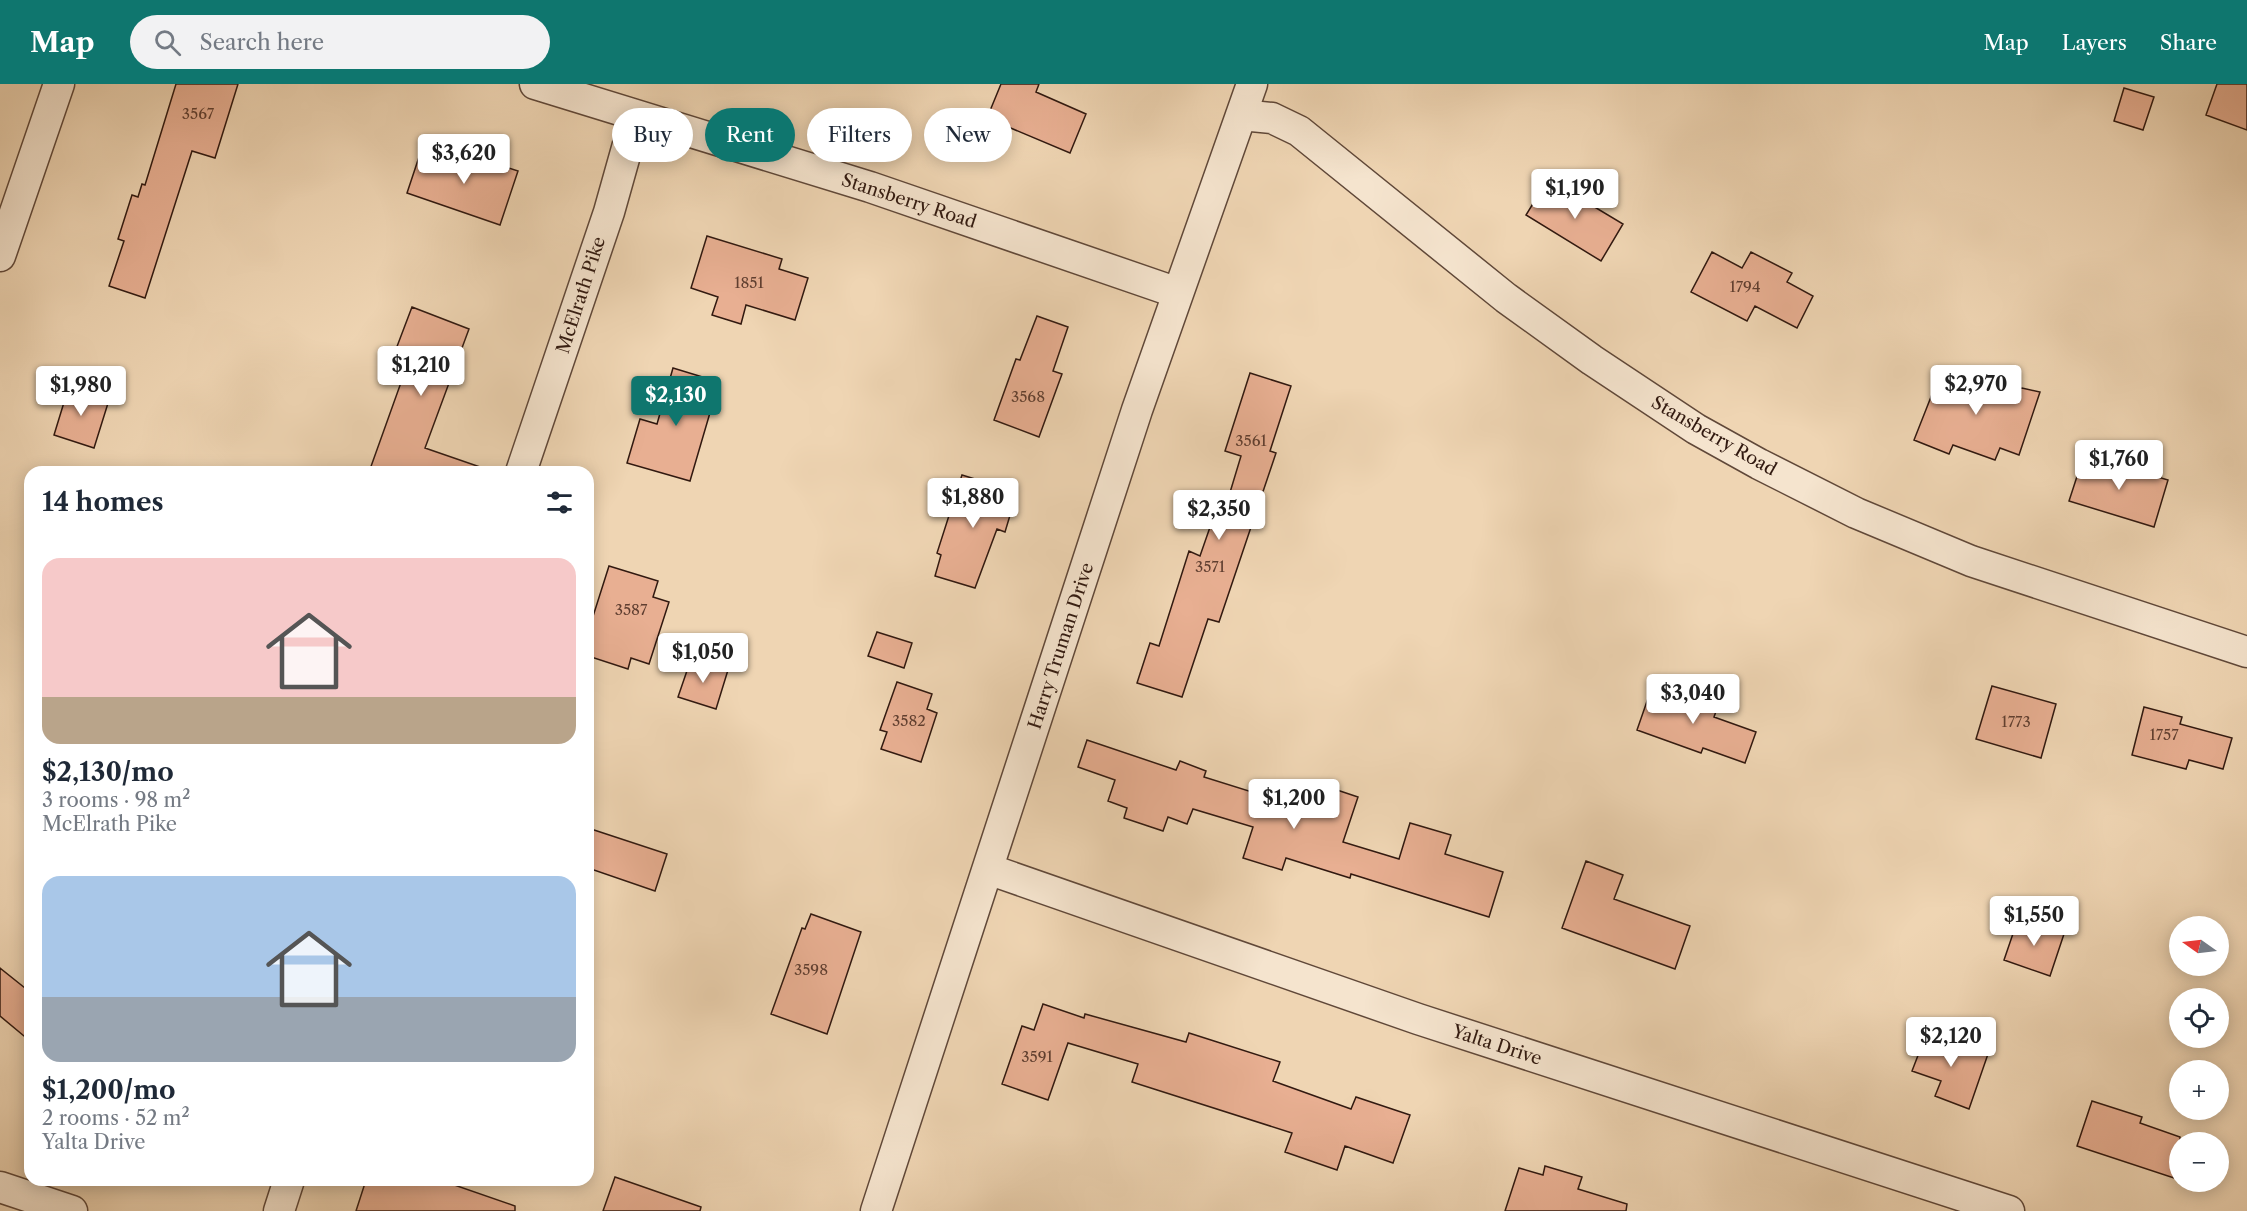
<!DOCTYPE html>
<html lang="en">
<head>
<meta charset="utf-8">
<style>
  body { margin:0; font-family:"Libre Caslon Text",serif; background:#f2f2f3; color:#1f2937; height:100vh; display:flex; flex-direction:column; font-size:22px; white-space:nowrap }
  * { box-sizing:border-box; margin:0 }
  p { font-size:20px; color:#747a83 }
  .icon { flex:none; width:33px; height:33px; fill:none; stroke:currentColor; stroke-width:2; stroke-linecap:round; stroke-linejoin:round }
  .map { position:relative; flex:1; overflow:hidden }
  .side { position:absolute; left:24px; top:382px; width:570px; height:720px; display:flex; flex-direction:column; background:#fff; border-radius:18px; box-shadow:0 3px 15px #0003 }
  .side>* { flex:none }
  .banner { position:absolute; left:612px; top:24px; width:570px; height:54px; display:flex; gap:12px }
  .needle { width:39px; rotate:284deg }
  .fabs { position:absolute; left:2169px; top:832px; display:grid; gap:12px }
  .fabs a { display:grid; place-items:center; width:60px; height:60px; border-radius:50%; background:#fff; box-shadow:0 3px 15px #0003; font-size:30px }
  .price { position:absolute; translate:-50% -51px; padding:0 14px; border-radius:6px; background:#fff; color:#222; font-size:20px; line-height:39px; filter:drop-shadow(0 2px 3px #0008) }
  .price::after { content:''; position:absolute; left:50%; top:36px; width:18px; height:14px; margin-left:-9px; background:inherit; clip-path:polygon(0 0,100% 0,50% 100%) }
  .price.active { background:#0f766e; color:#fff }
  ul { padding:0; list-style:none }
  li { display:grid; align-content:center; gap:12px; height:318px; padding:0 18px }
  li span { display:grid; place-items:center; height:186px; border-radius:18px; color:#555 }
  li>.icon { margin-inline-start:auto }
  span .icon { width:108px; height:108px; fill:#fffc; stroke-width:1 }
  li b { font-size:26px }
  h2 { display:flex; justify-content:space-between; align-items:center; height:72px; padding:0 18px; font-size:26px }
  .chip { padding:0 21px; border-radius:27px; background:#fff; box-shadow:0 3px 15px #0003; font-size:21px; line-height:54px }
  .chip.active { background:#0f766e; color:#fff }
  header { display:flex; align-items:center; gap:36px; box-sizing:border-box; height:84px; padding:0 30px; background:#0f766e; color:#fff }
  header strong { font-size:28px }
  nav { display:flex; gap:33px; margin-inline-start:auto; font-size:21px }
  .search { width:420px; height:54px; background:#f2f2f3; display:flex; align-items:center; gap:15px; box-sizing:border-box; padding:0 21px; border-radius:33px; color:#747a83; font-size:22px }
  .map>svg:first-child { display:block }
  .building { fill:#e8af92; stroke:#311910; stroke-width:1.5 }
  .lines { fill:none; stroke-linecap:round; stroke-linejoin:round }
  .minor-casing { stroke:#604839; stroke-width:33 }
  .minor { stroke:#f5e4ce; stroke-width:30 }
  .labels { text-anchor:middle; stroke-width:4.5; stroke-linejoin:round; paint-order:stroke }
  .number-label { font-size:15px; fill:#5f3e30 }
  .street-label { font-size:18px; fill:#311910; stroke:#f5e4ce }
</style>
</head>
<body>
<header>
<strong>Map</strong>
<div class="search"><svg class="icon" aria-label="search" viewBox="0 0 24 24"><circle cx="10" cy="10" r="6"/><path d="M15 15l6 6"/></svg>Search here</div>
<nav><a>Map</a><a>Layers</a><a>Share</a></nav>
</header>
<div class="map">
<svg width="2247" height="1127" viewBox="0 0 2247 1127">
  <rect width="100%" height="100%" fill="#efd5b3"/>
  <filter id="stains"><feTurbulence type="fractalNoise" baseFrequency=".00333" numOctaves="4"/><feColorMatrix values="0 0 0 0 .2 0 0 0 0 .09 0 0 0 0 .02 0 0 0 .5 -.17"/></filter>
  <radialGradient id="worn" r=".72"><stop offset=".6" stop-color="#630" stop-opacity="0"/><stop offset="1" stop-color="#630" stop-opacity=".3"/></radialGradient>
  <path class="building" d="M176,0H238L215,74L192,67L145,214L109,202L124,157L118,155L132,111L138,113L142,100L145,101Z
    M1001,0H1039L1036,8L1086,30L1070,69L987,34Z
    M2217,0H2247V46L2206,31Z
    M2124,4L2154,13L2143,46L2114,37Z
    M422,64L481,84L484,76L518,87L500,141L407,109Z
    M1548,95L1623,140L1601,177L1526,131Z
    M707,152L782,175L779,185L808,194L795,236L746,221L741,240L712,231L718,213L691,204Z
    M1712,168L1742,184L1751,168L1792,189L1787,198L1813,212L1797,244L1755,222L1747,237L1691,208Z
    M412,223L469,245L425,364L483,384L482,388H369L408,279L393,273Z
    M1037,232L1068,243L1053,287L1062,290L1039,353L994,336L1016,275L1020,276Z
    M1961,282L1973,287L1977,295L2010,308L2022,304L2040,308L2019,371L2000,364L1995,376L1953,361L1949,370L1914,356L1942,285L1954,288Z
    M673,284L719,298L690,397L627,379L640,335L657,340Z
    M1250,289L1291,302L1270,367L1276,369L1219,538L1208,535L1182,613L1137,599L1150,559L1159,562L1189,467L1200,472L1217,423L1225,425L1241,372L1225,367Z
    M69,302L109,316L94,364L54,351Z
    M2084,371L2168,396L2154,443L2069,417Z
    M962,391L1017,408L1005,448L997,445L975,504L935,492L941,471L937,469Z
    M609,482L658,497L653,513L669,518L649,580L631,574L628,585L588,572V548Z
    M877,548L912,559L904,584L868,572Z
    M691,575L728,586L716,625L678,613Z
    M897,598L932,610L927,625L937,629L921,678L881,665L887,648L880,646Z
    M1653,600L1718,622L1714,633L1756,648L1745,679L1703,664L1701,669L1637,646Z
    M1992,602L2056,620L2041,674L1976,655Z
    M2144,623L2182,633L2180,640L2232,654L2223,685L2189,676L2186,685L2132,671Z
    M1087,656L1176,686L1180,677L1206,687L1204,693L1319,729L1328,703L1358,713L1343,758L1399,775L1410,739L1451,751L1445,770L1503,788L1489,833L1351,790L1350,794L1286,774L1282,786L1243,774L1253,743L1193,725L1187,740L1168,733L1163,747L1124,734L1127,724L1108,717L1115,696L1078,683Z
    M588,744L667,770L655,807L588,784Z
    M1586,777L1623,791L1614,815L1690,842L1675,885L1562,844Z
    M811,830L861,848L827,950L771,930L802,844L805,845Z
    M2018,835L2064,850L2050,892L2004,876Z
    M0,884L30,908V957L0,932Z
    M1043,920L1084,934L1085,930L1186,958L1189,949L1280,978L1273,997L1351,1025L1356,1013L1410,1031L1393,1079L1345,1062L1337,1086L1285,1068L1292,1049L1132,998L1138,980L1068,959L1048,1016L1002,1000L1022,942L1034,946Z
    M1927,948L1988,970L1969,1025L1935,1012L1941,997L1912,987Z
    M2092,1017L2142,1033L2140,1039L2180,1053V1096L2077,1062Z
    M1545,1082L1582,1093L1578,1105L1627,1120L1626,1127H1505L1519,1084L1543,1091Z
    M615,1093L701,1123L700,1127H603Z
    M366,1096H440L515,1122V1127H356Z"/>
  <g class="lines">
    <defs>
      <path id="minor" d="M535,0L870,103L1178,209
        M1241,31L1272,34L1299,47L1506,214L1592,276L1696,345L1759,380L1856,429L1971,477L2247,568
        M0,172L59,0
        M521,388L609,128L636,32
        M988,785L1418,935L2009,1127
        M0,1103L72,1127
        M279,1127L289,1096
        M876,1127L1137,326L1252,0"/>
    </defs>
    <use href="#minor" class="minor-casing"/>
    <use href="#minor" class="minor"/>
  </g>
  <g class="labels">
    <g class="number-label">
      <text x="198" y="35">3567</text>
      <text x="749" y="204">1851</text>
      <text x="1745" y="208">1794</text>
      <text x="1028" y="318">3568</text>
      <text x="1251" y="362">3561</text>
      <text x="1210" y="488">3571</text>
      <text x="631" y="531">3587</text>
      <text x="909" y="642">3582</text>
      <text x="2016" y="643">1773</text>
      <text x="2164" y="656">1757</text>
      <text x="811" y="891">3598</text>
      <text x="1037" y="978">3591</text>
    </g>
    <g class="street-label">
      <text transform="translate(909 117) rotate(18)" y="6">Stansberry Road</text>
      <text transform="translate(581 211) rotate(-72)" y="6">McElrath Pike</text>
      <text transform="translate(1714 352) rotate(30)" y="6">Stansberry Road</text>
      <text transform="translate(1061 562) rotate(-72)" y="6">Harry Truman Drive</text>
      <text transform="translate(1497 961) rotate(18)" y="6">Yalta Drive</text>
    </g>
  </g>
  <rect width="100%" height="100%" filter="url(#stains)"/>
  <rect width="100%" height="100%" fill="url(#worn)"/>
</svg>
<div class="fabs">
<a><svg class="needle" viewBox="-14 -14 28 28"><path d="M0-13l5 13h-10z" fill="#e53935"/><path d="M0 13l5-13h-10z" fill="#747a83"/></svg></a>
<a><svg class="icon" aria-label="locate" viewBox="0 0 24 24"><circle cx="12" cy="12" r="6"/><path d="M12 2v4M12 18v4M2 12h4M18 12h4"/></svg></a>
<a>+</a>
<a>−</a>
</div>
<b class="price" style="left:464px;top:101px">$3,620</b>
<b class="price" style="left:1575px;top:136px">$1,190</b>
<b class="price" style="left:421px;top:313px">$1,210</b>
<b class="price" style="left:1976px;top:332px">$2,970</b>
<b class="price" style="left:81px;top:333px">$1,980</b>
<b class="price active" style="left:676px;top:343px">$2,130</b>
<b class="price" style="left:2119px;top:407px">$1,760</b>
<b class="price" style="left:973px;top:445px">$1,880</b>
<b class="price" style="left:1219px;top:457px">$2,350</b>
<b class="price" style="left:703px;top:600px">$1,050</b>
<b class="price" style="left:1693px;top:641px">$3,040</b>
<b class="price" style="left:1294px;top:746px">$1,200</b>
<b class="price" style="left:2034px;top:863px">$1,550</b>
<b class="price" style="left:1951px;top:984px">$2,120</b>
<div class="banner">
<a class="chip">Buy</a>
<a class="chip active">Rent</a>
<a class="chip">Filters</a>
<a class="chip">New</a>
</div>
<section class="side">
<h2>14 homes<svg class="icon" aria-label="filters" viewBox="0 0 24 24"><path d="M4 7h16M4 17h16"/><circle cx="9" cy="7" r="2"/><circle cx="15" cy="17" r="2"/></svg></h2>
<ul>
<li><span style="background:linear-gradient(#f6c9c9 75%,#b9a48a 0)"><svg class="icon" aria-label="home" viewBox="0 0 24 24"><path d="M3 11l9-7 9 7M6 9v11h12V9"/></svg></span><div><b>$2,130/mo</b><p>3 rooms · 98 m²</p><p>McElrath Pike</p></div></li>
<li><span style="background:linear-gradient(#a9c7e8 65%,#9aa5b1 0)"><svg class="icon" aria-label="home" viewBox="0 0 24 24"><path d="M3 11l9-7 9 7M6 9v11h12V9"/></svg></span><div><b>$1,200/mo</b><p>2 rooms · 52 m²</p><p>Yalta Drive</p></div></li>
</ul>
</section>
</div>
</body>
</html>
